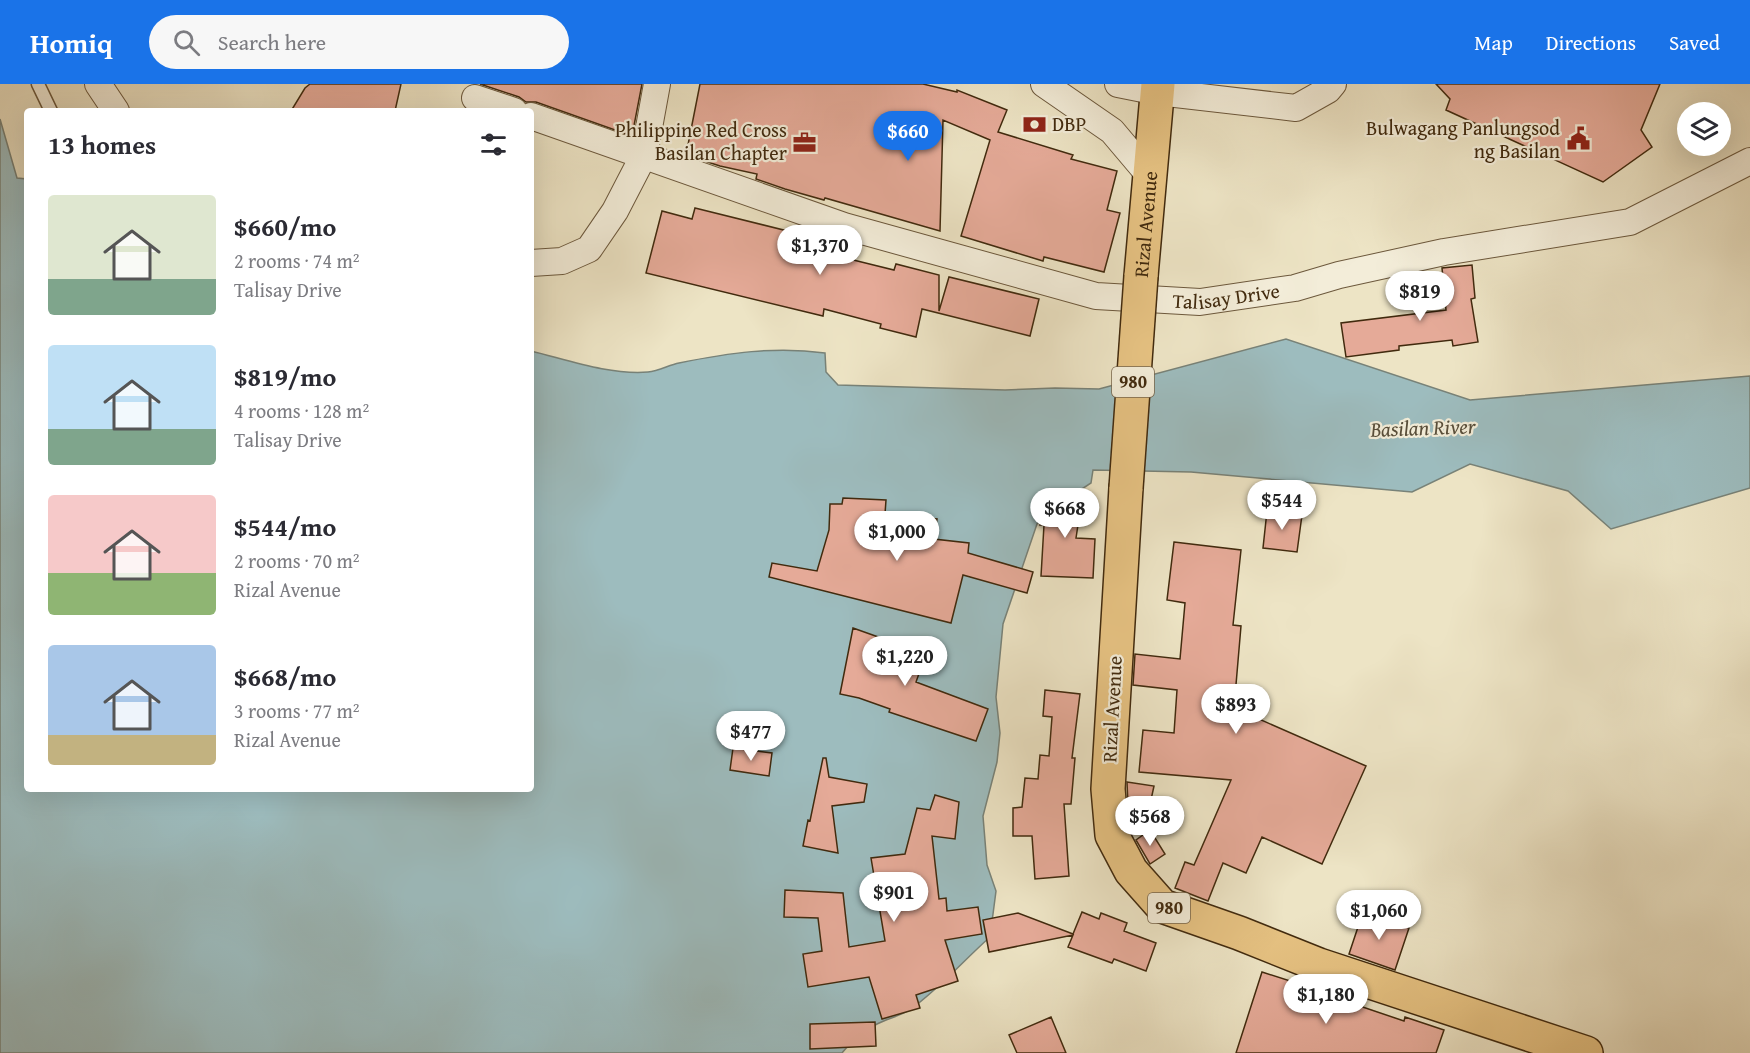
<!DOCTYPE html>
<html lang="en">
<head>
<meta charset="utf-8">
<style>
  body { margin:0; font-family:"Gentium Book Plus",serif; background:#f7f7f7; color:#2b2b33; height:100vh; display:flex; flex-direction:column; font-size:22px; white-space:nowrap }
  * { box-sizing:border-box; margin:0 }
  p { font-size:20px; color:#7c7c81 }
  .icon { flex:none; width:33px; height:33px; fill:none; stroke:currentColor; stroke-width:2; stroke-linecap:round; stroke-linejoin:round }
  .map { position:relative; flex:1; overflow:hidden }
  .panel { position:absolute; left:24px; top:24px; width:510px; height:684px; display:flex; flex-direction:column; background:#fff; border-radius:6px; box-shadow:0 6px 24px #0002 }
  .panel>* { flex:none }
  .fabs { position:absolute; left:1677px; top:18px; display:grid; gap:12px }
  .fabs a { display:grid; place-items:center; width:54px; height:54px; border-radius:50%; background:#fff; box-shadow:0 6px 24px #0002; font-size:30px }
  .price { position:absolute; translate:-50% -51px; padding:0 14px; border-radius:21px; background:#fff; color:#222; font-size:20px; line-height:39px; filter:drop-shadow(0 2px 3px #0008) }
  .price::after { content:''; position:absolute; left:50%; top:36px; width:18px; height:14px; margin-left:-9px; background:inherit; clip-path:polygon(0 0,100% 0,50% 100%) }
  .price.active { background:#1a73e8; color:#fff }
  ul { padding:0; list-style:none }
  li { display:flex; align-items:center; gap:18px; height:150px; padding:0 24px }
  li span { display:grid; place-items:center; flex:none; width:168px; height:120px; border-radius:6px; color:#555 }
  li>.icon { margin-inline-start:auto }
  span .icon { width:72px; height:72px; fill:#fffc; stroke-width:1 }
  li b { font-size:26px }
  h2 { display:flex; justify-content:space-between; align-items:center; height:72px; padding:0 24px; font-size:26px }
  header { display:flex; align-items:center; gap:36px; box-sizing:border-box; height:84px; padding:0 30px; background:#1a73e8; color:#fff }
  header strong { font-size:28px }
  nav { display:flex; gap:33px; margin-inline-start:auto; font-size:21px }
  .search { width:420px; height:54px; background:#f7f7f7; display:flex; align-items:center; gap:15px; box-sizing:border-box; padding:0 21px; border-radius:33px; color:#7c7c81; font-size:22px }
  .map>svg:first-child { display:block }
  .water { fill:#9dbcbe; stroke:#788278; stroke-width:1.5 }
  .building { fill:#e5aa98; stroke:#412a0e; stroke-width:1.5 }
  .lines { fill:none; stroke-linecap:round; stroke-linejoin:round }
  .lane-casing { stroke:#6c583c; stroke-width:15 }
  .street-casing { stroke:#6c583c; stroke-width:28 }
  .primary-casing { stroke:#412a0e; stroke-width:36 }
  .lane { stroke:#f3edd9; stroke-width:12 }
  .street { stroke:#f3edd9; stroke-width:26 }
  .primary { stroke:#e6c282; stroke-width:33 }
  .primary-bridge-casing { stroke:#412a0e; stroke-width:36; stroke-linecap:butt }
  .primary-bridge { stroke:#e6c282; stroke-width:33 }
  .labels { text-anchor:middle; stroke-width:4.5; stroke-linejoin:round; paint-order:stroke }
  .shield { fill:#f3edd9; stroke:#76644b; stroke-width:1.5 }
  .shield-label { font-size:18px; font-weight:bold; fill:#412a0e }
  .poi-label { font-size:20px; fill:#412a0e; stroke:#f3edd9; text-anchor:end }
  .street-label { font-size:20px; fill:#412a0e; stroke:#f3edd9 }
  .water-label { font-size:21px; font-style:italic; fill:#584e3a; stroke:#f3edd9 }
</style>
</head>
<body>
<header>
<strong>Homiq</strong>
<div class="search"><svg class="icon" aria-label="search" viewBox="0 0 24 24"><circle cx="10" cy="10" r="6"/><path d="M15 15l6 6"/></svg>Search here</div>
<nav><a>Map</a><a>Directions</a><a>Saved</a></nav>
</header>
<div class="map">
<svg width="1750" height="969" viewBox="0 0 1750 969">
  <rect width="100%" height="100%" fill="#ede4c5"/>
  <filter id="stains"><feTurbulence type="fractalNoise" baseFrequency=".00333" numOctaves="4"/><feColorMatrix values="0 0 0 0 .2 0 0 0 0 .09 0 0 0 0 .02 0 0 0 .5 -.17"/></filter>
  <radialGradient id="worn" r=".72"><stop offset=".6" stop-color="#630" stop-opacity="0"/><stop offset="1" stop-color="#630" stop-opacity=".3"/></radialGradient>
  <path class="water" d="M0,35L17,94L27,95V705H531V267C568,276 609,291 648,288C659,287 669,281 679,279C728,269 775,262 825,269L826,288L838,301L1005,306L1055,304L1099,305L1286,255L1470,316L1750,292V404L1611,445L1568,407L1470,380L1412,408L1191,388L1093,386L1091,399L1065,416L1037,440L1003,540L996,613L1000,649L997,678L983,732L987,781L996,807L990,853C963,877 940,904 911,925C901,932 888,934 877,940C864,947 851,957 842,969H0Z"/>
  <path class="building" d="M310,0H401L395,27H291L305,4Z
    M480,0H642L632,52L536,18H526L519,13Z
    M700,0H923L957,8V6L1007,26L998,48L1073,71L1071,75L1117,87L1107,126L1120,129L1104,188L1044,173L1043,177L961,152L990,56L943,36L940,147L825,114L824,116L785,105L756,95L757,90L720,82L686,71Z
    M1436,0H1660L1641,46L1652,63L1603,98L1446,26L1450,15Z
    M695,124L840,160L837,172L894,186L896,180L939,191V227L949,193L1039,215L1030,252L922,225L916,253L880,244L881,240L824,225L823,232L646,189L662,127L692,135Z
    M1472,181L1475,214L1471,215L1478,258L1453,262L1452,256L1399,262V266L1346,273L1341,239L1446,226L1442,184Z
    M1047,406L1082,415L1076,454L1095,455L1093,494L1041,492L1044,441H1040Z
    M843,414L886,416L885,430L937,435L934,455L969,459L968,469L1033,488L1027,509L963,491L951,539L769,493L772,479L817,487L829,446L830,420H842Z
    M1267,427L1302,431L1297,468L1263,464Z
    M1174,458L1241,466L1233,541L1241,542L1234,624L1366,682L1322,780L1262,753L1246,789L1223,779L1208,817L1175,804L1185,778L1194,781L1231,696L1139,688L1143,646L1174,649L1177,606L1133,601L1135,570L1180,575L1185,519L1167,516Z
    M853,544L926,570L916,598L988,625L976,657L889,628L890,625L859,614L840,610Z
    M1045,606L1080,610L1072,674H1075L1071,720H1064L1069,792L1035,795L1032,752H1013V724L1022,723L1025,694L1038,695L1040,671L1049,672L1052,633L1043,632Z
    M733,664L772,669L769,692L730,686Z
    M823,674H826L829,693L867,700L864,718L832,722L838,769L803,762L808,736L810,737Z
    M1127,698L1154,702L1149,725L1128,721Z
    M935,711L959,718L955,755L932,752L939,815L946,814L947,827L978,823L982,850L945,856L958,897L916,911L920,924L882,935L869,893L808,903L803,870L822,867L818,834L784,833L785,806L843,809L849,863L885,857L871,774L905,770L917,724L930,726Z
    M1150,746L1165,770L1150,780L1136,756Z
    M1082,828L1099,835L1101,829L1127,839L1124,847L1156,859L1146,887L1114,875L1112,879L1068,863L1073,851L989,868L983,836L1018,829L1073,850Z
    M1363,828L1409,844L1395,886L1349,870Z
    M1262,888L1343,914L1342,916L1404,937L1405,933L1444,946L1436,969H1236Z
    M1051,933L1066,969H1017L1009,951Z
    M875,938L876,962L810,965V940Z"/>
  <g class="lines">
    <defs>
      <path id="lane" d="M38,0L51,27"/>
      <g id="street">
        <path d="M98,0L116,27"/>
        <path d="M1044,0L1112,47L1150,92"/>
        <path d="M1118,0L1158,8L1296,24L1328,6L1333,0"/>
        <path d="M475,14L514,27"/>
        <path id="s1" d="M531,32L844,142L1096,212L1200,218L1295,204L1339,191L1444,168L1630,138L1750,77"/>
        <path d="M531,179L562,177L589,165L615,127L644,71L657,0"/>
      </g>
      <g id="primary">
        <path id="s2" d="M1141,192L1158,0"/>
        <path d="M1126,404L1108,705L1112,751L1131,787L1162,822L1239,849L1319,881L1586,969"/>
      </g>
    </defs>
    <use href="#lane" class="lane-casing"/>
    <use href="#street" class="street-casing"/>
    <use href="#primary" class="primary-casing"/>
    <use href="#lane" class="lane"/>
    <use href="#street" class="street"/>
    <use href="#primary" class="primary"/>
    <defs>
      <path id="primary-bridge" d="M1126,404L1141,192"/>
    </defs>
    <use href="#primary-bridge" class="primary-bridge-casing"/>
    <use href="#primary-bridge" class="primary-bridge"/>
  </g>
  <defs>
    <symbol id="bank-bare" viewBox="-9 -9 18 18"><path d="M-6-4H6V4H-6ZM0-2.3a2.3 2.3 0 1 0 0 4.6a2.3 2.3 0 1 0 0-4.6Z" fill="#8f2418" stroke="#f3edd9" stroke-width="2.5" paint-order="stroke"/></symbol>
    <symbol id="civic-bare" viewBox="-9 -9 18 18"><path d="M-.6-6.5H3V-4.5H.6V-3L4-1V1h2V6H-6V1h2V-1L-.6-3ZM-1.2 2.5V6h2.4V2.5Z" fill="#8f2418" stroke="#f3edd9" stroke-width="2.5" paint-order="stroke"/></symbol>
    <symbol id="office-bare" viewBox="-9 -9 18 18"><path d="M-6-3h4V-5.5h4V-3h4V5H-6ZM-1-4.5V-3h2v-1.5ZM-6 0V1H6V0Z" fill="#8f2418" stroke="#f3edd9" stroke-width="2.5" paint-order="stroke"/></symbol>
  </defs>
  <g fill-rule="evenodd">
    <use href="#bank-bare" x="1018" y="24" width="33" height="33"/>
    <use href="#civic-bare" x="1562" y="38" width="33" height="33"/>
    <use href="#office-bare" x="788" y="42" width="33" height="33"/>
  </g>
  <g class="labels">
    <g class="shield">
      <rect x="1112" y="283" width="42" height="30" rx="4.5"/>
      <rect x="1148" y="809" width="42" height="30" rx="4.5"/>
    </g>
    <g class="shield-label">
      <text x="1133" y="304">980</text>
      <text x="1169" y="830">980</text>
    </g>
    <g class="poi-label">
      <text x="1052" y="47" text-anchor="start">DBP</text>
      <text x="1560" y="51">Bulwagang Panlungsod<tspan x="1560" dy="23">ng Basilan</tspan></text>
      <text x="787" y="53">Philippine Red Cross<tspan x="787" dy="23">Basilan Chapter</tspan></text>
    </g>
    <g class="street-label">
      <text dy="7" stroke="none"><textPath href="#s2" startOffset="52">Rizal Avenue</textPath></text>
      <text dy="7" stroke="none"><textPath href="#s1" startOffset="724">Talisay Drive</textPath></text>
      <text transform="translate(1112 625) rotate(-87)" y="7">Rizal Avenue</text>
    </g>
    <g class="water-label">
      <text transform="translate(1423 344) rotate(-2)" y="7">Basilan River</text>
    </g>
  </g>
  <rect width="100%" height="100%" filter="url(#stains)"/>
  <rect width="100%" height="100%" fill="url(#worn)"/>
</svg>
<div class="fabs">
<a><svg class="icon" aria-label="layers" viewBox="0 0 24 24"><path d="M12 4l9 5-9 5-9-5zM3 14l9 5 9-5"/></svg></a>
</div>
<b class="price active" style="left:908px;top:78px">$660</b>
<b class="price" style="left:820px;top:192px">$1,370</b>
<b class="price" style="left:1420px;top:238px">$819</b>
<b class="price" style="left:1282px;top:447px">$544</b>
<b class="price" style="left:1065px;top:455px">$668</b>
<b class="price" style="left:897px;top:478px">$1,000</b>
<b class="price" style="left:905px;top:603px">$1,220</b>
<b class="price" style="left:1236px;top:651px">$893</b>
<b class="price" style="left:751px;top:678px">$477</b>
<b class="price" style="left:1150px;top:763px">$568</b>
<b class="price" style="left:894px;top:839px">$901</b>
<b class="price" style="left:1379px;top:857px">$1,060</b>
<b class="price" style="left:1326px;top:941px">$1,180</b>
<section class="panel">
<h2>13 homes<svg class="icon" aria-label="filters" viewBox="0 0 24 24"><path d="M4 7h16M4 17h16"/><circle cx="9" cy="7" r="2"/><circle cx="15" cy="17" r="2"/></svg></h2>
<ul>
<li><span style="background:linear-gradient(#dfe7d0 70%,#7fa58c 0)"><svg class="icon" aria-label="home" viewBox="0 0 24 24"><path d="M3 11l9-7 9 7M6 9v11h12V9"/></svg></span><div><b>$660/mo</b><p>2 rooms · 74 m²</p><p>Talisay Drive</p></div></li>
<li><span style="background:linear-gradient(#bfe0f5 70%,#7fa58c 0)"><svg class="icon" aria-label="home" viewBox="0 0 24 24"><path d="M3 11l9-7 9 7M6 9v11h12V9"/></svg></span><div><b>$819/mo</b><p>4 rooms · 128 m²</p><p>Talisay Drive</p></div></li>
<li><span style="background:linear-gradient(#f6c9c9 65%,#8fb573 0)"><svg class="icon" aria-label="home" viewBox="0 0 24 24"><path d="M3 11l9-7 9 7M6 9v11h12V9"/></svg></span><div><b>$544/mo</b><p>2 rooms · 70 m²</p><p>Rizal Avenue</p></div></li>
<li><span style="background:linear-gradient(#a9c7e8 75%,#c2b280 0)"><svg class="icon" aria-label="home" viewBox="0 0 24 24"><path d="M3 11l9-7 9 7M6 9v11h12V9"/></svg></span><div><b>$668/mo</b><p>3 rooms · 77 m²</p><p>Rizal Avenue</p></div></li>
</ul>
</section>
</div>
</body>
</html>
